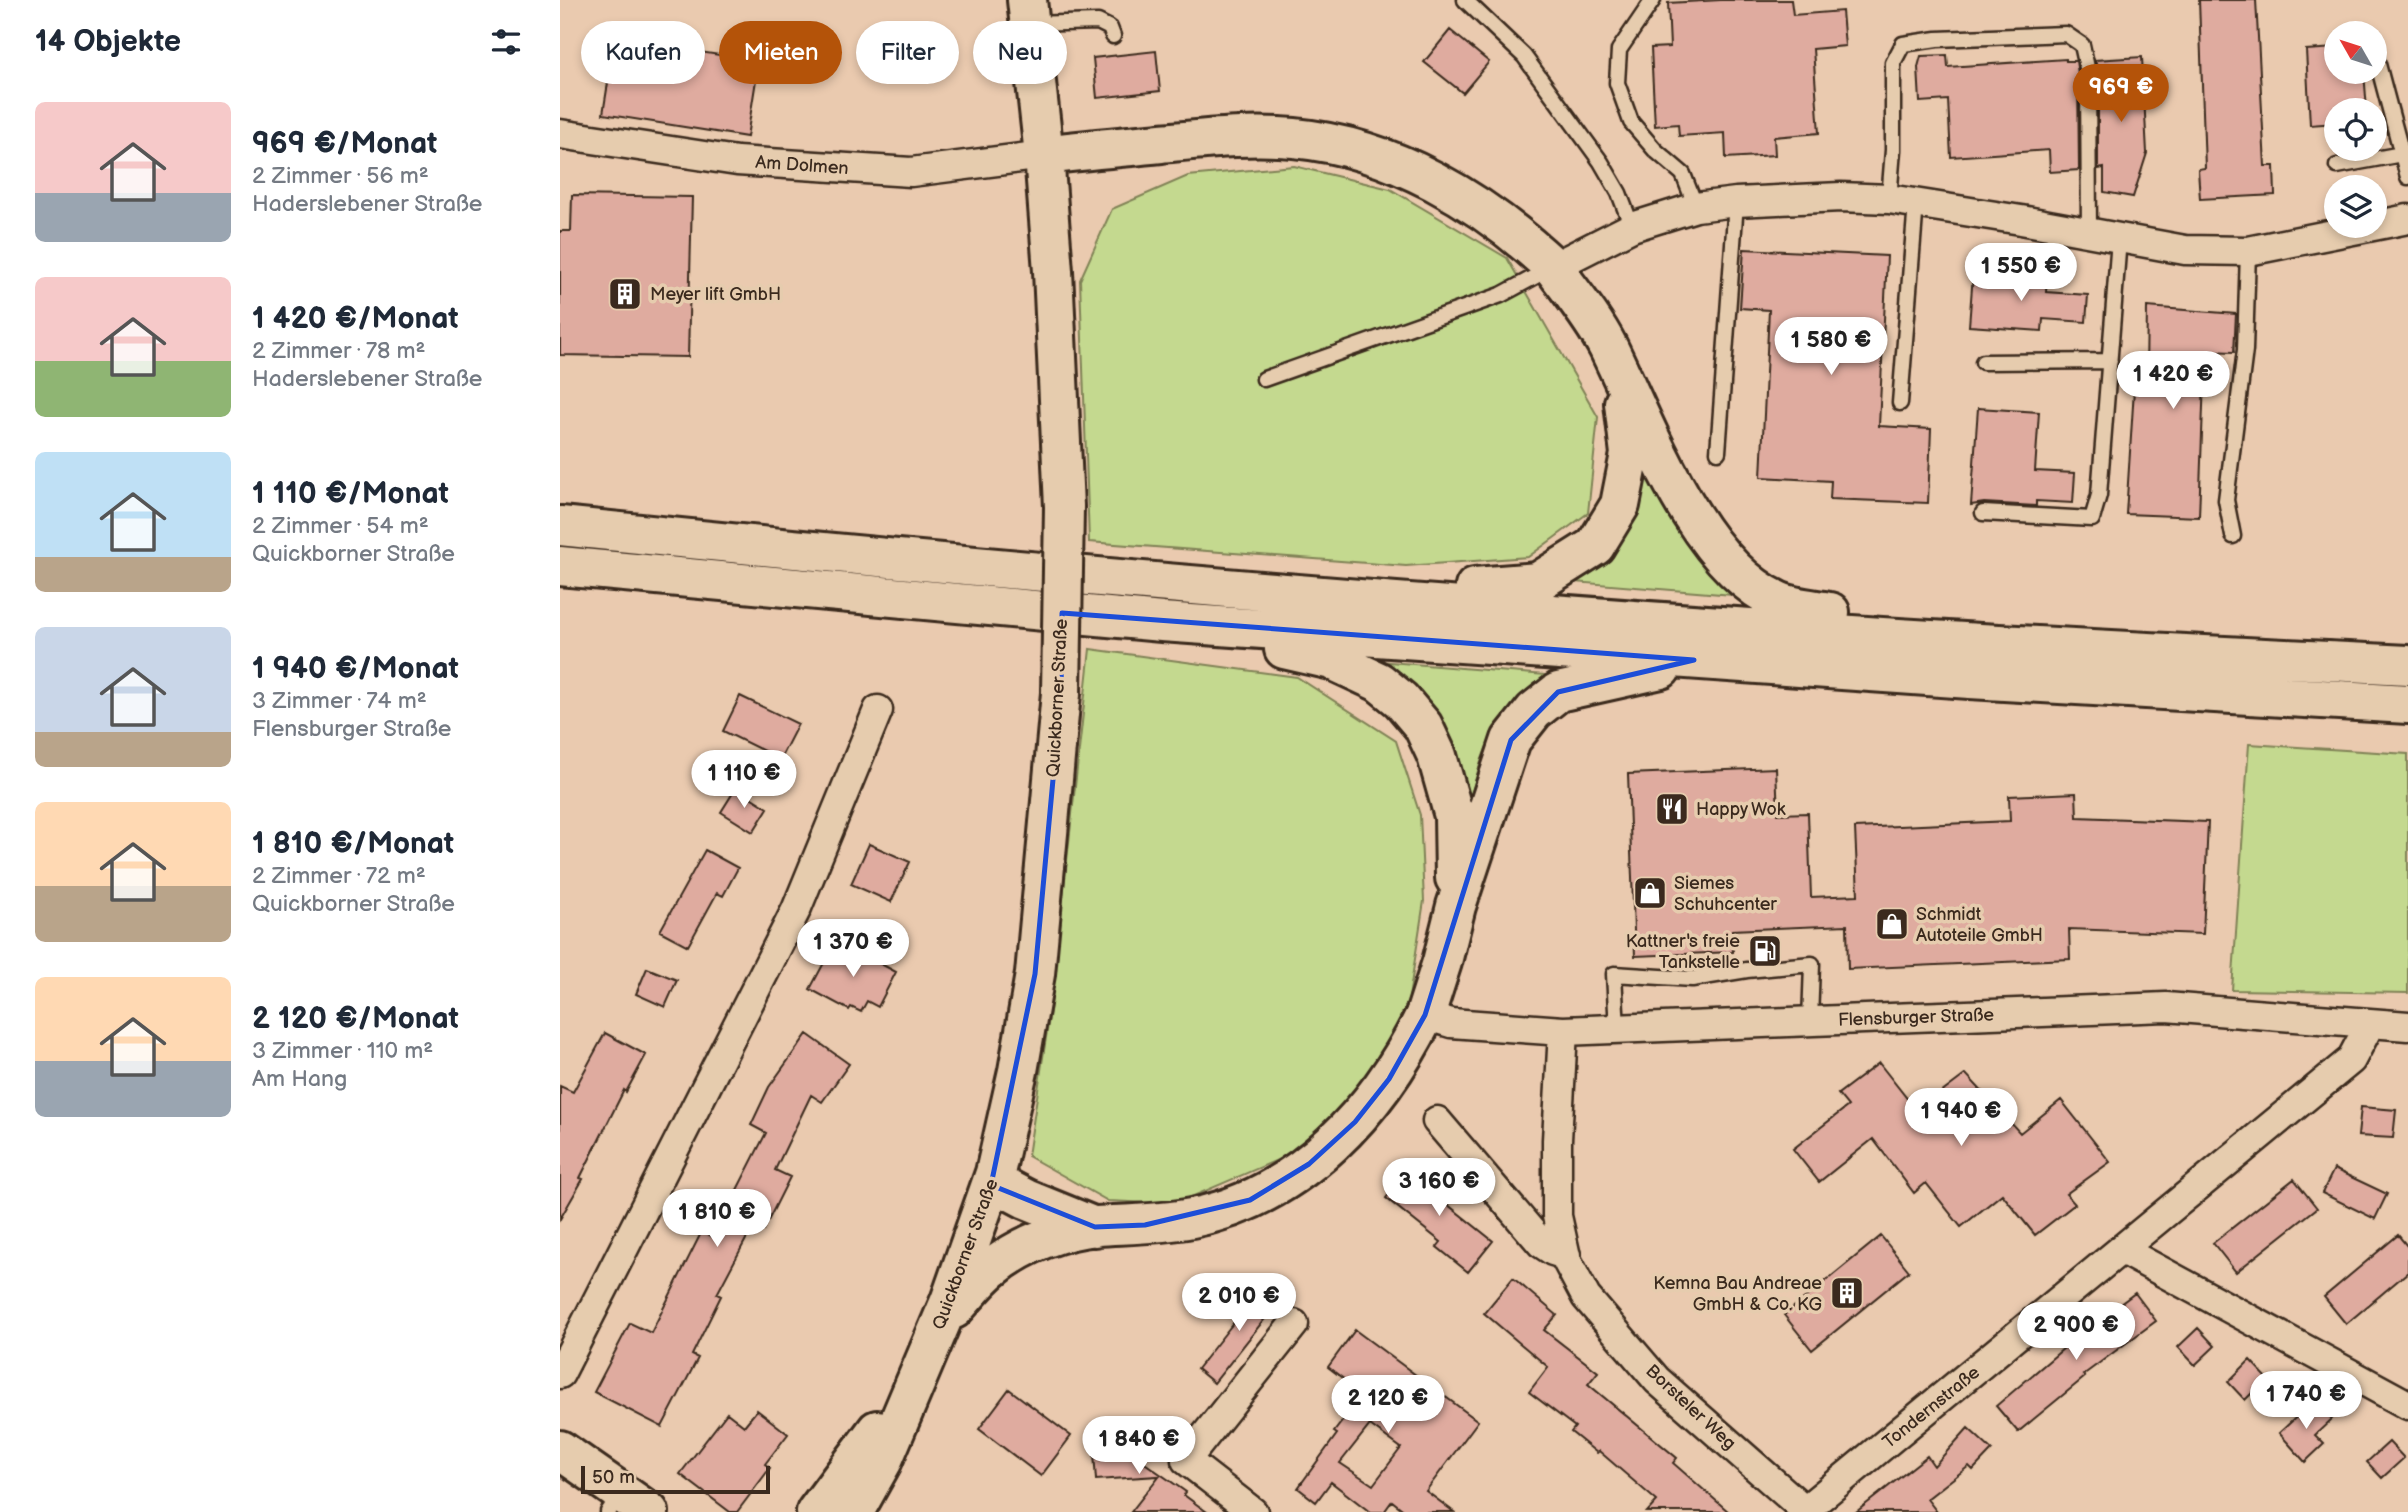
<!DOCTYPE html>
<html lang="de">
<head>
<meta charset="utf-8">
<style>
  body { margin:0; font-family:"Balsamiq Sans",sans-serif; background:#f2f2f3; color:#1f2937; height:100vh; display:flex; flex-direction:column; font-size:26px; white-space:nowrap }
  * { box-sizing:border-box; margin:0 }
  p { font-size:23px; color:#747a83 }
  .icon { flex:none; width:38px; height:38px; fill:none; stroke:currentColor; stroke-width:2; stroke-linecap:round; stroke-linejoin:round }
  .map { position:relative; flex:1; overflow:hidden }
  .side { display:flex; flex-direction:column; background:#fff; width:560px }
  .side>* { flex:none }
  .banner { position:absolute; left:21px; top:21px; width:665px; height:63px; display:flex; gap:14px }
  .needle { width:46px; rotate:309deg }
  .buttons { position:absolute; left:1764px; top:21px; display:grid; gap:14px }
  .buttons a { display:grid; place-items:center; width:63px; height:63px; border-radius:50%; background:#fff; box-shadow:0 4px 10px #0003; font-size:35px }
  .scale { position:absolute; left:21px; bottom:18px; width:189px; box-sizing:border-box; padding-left:7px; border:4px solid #3b2a1e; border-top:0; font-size:19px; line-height:24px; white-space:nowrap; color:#3b2a1e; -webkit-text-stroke:5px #e6ccae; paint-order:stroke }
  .price { position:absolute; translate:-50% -60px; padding:0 16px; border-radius:24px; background:#fff; color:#222; font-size:23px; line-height:46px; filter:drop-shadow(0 2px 4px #0008) }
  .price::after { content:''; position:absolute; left:50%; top:42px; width:21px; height:16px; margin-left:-10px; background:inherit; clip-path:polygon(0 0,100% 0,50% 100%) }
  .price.active { background:#b45309; color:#fff }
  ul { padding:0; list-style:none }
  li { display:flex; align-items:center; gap:21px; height:175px; padding:0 35px }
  li span { display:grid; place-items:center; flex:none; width:196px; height:140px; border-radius:10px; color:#555 }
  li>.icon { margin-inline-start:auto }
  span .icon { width:84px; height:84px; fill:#fffc; stroke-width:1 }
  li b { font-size:30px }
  h2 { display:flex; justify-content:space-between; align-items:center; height:84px; padding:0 35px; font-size:30px }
  .pill { padding:0 24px; border-radius:32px; background:#fff; box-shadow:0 4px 10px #0003; font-size:24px; line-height:63px }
  .pill.active { background:#b45309; color:#fff }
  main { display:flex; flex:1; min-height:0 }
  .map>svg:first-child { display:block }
  .green { fill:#c4d98f; stroke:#808256; stroke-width:2 }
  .building { fill:#dfab9f; stroke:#3b2a1e; stroke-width:2; fill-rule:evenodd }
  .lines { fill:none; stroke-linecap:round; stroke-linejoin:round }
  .lane-casing { stroke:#3b2a1e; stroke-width:19 }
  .street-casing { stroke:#3b2a1e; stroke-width:33 }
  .secondary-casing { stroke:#3b2a1e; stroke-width:44 }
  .primary-casing { stroke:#3b2a1e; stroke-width:44 }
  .highway-casing { stroke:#3b2a1e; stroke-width:44 }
  .lane { stroke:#e6ccae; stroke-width:14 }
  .street { stroke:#e6ccae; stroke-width:28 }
  .secondary { stroke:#e6ccae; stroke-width:38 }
  .primary { stroke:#e6ccae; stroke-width:38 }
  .highway { stroke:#e6ccae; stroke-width:38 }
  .primary-bridge-casing { stroke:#3b2a1e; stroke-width:44; stroke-linecap:butt }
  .primary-bridge { stroke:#e6ccae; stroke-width:38 }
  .marked { fill:none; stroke:#1d4ed8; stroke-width:5; stroke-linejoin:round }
  .labels { text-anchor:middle; stroke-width:7; stroke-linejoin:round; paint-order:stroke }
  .street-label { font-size:18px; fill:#3b2a1e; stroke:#e6ccae }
  .poi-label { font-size:18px; fill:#3b2a1e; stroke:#e6ccae; text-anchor:start }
</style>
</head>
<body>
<main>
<section class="side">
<h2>14 Objekte<svg class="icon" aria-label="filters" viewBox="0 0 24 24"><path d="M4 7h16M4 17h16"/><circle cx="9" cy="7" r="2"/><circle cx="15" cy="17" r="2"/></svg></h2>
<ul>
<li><span style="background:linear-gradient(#f6c9c9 65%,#9aa5b1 0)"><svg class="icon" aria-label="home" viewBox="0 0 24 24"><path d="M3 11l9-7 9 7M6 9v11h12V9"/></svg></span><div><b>969 €/Monat</b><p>2 Zimmer · 56 m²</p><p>Haderslebener Straße</p></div></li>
<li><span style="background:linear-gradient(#f6c9c9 60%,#8fb573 0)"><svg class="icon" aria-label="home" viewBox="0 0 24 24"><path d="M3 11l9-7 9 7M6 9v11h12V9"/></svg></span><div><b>1 420 €/Monat</b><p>2 Zimmer · 78 m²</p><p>Haderslebener Straße</p></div></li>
<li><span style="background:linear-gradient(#bfe0f5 75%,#b9a48a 0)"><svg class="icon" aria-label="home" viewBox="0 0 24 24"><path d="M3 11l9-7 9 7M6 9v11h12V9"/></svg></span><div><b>1 110 €/Monat</b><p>2 Zimmer · 54 m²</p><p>Quickborner Straße</p></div></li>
<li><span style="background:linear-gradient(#c9d6e8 75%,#b9a48a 0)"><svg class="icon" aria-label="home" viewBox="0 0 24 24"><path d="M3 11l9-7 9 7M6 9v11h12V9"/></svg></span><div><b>1 940 €/Monat</b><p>3 Zimmer · 74 m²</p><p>Flensburger Straße</p></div></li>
<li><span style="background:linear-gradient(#ffd9b3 60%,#b9a48a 0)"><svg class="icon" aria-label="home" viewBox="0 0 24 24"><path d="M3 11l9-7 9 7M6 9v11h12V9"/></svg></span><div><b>1 810 €/Monat</b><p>2 Zimmer · 72 m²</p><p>Quickborner Straße</p></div></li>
<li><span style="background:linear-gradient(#ffd9b3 60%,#9aa5b1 0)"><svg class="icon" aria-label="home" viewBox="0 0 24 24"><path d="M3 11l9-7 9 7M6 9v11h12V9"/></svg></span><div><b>2 120 €/Monat</b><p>3 Zimmer · 110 m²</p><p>Am Hang</p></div></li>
</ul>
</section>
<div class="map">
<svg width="1848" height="1512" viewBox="0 0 1848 1512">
  <rect width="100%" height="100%" fill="#eacaaf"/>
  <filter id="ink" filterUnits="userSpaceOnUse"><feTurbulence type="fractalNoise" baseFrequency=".0143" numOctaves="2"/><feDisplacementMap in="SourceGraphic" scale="14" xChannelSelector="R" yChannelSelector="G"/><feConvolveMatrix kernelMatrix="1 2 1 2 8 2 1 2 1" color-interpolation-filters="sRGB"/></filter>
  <g filter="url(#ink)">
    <path class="green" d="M734,166L830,189L947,258L1038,417L1028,513L968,557L846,566L529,542L520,280L552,209L628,176Z
      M1076,448L1186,596L1001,581Z
      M530,649L737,677L836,741L860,815L864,901L848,1004L818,1065L745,1148L615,1204L548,1201L468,1156L492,998Z
      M817,661L986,675C976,690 957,699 946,713C925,740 915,778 908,810Z
      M1689,744L1848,754V993L1672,990Z"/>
    <path class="building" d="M1161,0H1231L1233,15L1282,11L1285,46L1253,49L1259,133L1214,137L1215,155L1166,158L1165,133L1119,136L1118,124L1095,126L1091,48L1110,47L1108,3Z
      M1639,0H1696L1705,166H1714L1715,195L1640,199L1638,169L1645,168Z
      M890,30L929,62L903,93L864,62Z
      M55,39L199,61L187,137L43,114Z
      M1776,48V72H1804L1807,110H1776V123L1750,125L1746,50Z
      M596,51L600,91L537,98L533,58Z
      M1387,55L1388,67L1506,59V61H1516L1518,73L1519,170L1490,172L1489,150L1391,157L1388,100L1360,102L1358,67L1361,56Z
      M1582,57L1587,153L1573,197L1544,192V168L1538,169V72L1535,60Z
      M12,195L132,197L128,357L0,355V231H11Z
      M1184,249L1327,256L1319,426L1371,429L1368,503L1270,499L1271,481L1201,477L1209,310L1180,308Z
      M1413,274L1487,279L1486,292L1528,295L1526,322L1483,319L1482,331L1409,326Z
      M1587,307L1676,314L1674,352L1645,351L1639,517L1566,514L1575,374L1586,375Z
      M1418,408L1479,412L1475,471L1515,473L1513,503L1476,501V506L1424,503L1411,505Z
      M180,696L238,724L220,759L163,731Z
      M1216,768L1218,814L1248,813L1251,897L1298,895L1295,828L1450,821L1449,796L1516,793L1517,817L1648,822L1643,934L1509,929L1510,959L1288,969L1287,925L1172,930L1173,952L1075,956L1068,774Z
      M176,788L208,808L193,832L161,812Z
      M309,844L350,862L331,902L291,884Z
      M145,850L178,868L163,896L157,893L128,946L100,931Z
      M280,942L336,972L318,1007L307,1001L301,1012L291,1007L289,1010L250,989L266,959L270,961Z
      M87,968L117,980L105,1007L76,994Z
      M45,1033L86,1055L66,1092L64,1090L20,1178L23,1179L0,1219V1086L13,1092Z
      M247,1034L289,1064L262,1102L251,1095L215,1170L230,1177L203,1231L193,1226L157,1294L161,1296L132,1355L138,1358L102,1427L34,1392L70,1323L91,1333L142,1231L153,1237L206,1133L191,1125L209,1087Z
      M1319,1063L1357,1111L1406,1074L1460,1133L1501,1100L1550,1162L1506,1194L1515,1204L1475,1235L1442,1194L1401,1227L1366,1183L1354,1193L1313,1139L1259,1182L1233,1149L1288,1106L1278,1094Z
      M1801,1107L1836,1110L1833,1138L1798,1136Z
      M852,1165L888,1193L882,1200L933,1241L908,1272L877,1247L881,1242L826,1198Z
      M1774,1169L1827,1194L1815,1219L1762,1193Z
      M1734,1179L1757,1208L1676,1272L1653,1243Z
      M1838,1235L1848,1247V1272L1786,1324L1764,1297Z
      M1321,1236L1349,1271L1252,1350L1224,1315Z
      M953,1278L997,1315L984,1330L1038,1372L1028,1384L1117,1458L1113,1463L1169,1512H1087L1097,1501L1039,1451L1037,1453L1011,1432L1015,1427L969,1392L988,1367L924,1313Z
      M704,1284L722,1297L654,1383L637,1369Z
      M1575,1293L1596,1321L1523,1375L1525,1377L1458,1432L1436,1406L1524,1331Z
      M1638,1328L1655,1346L1635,1365L1618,1347Z
      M795,1330L918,1421L866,1491L894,1512H846L832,1501L824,1512H810L771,1482L756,1502L738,1488L777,1434L774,1432L803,1394L768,1367ZM810,1425L841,1448L813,1485L780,1463Z
      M1690,1360L1707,1378L1685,1400L1668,1382Z
      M449,1389L511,1436L481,1476L419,1429Z
      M1755,1400L1772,1419L1755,1435L1764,1444L1745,1462L1719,1433Z
      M197,1410L228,1434L205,1464L210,1468L177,1512H170L120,1474L167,1413L184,1426Z
      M1408,1428L1432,1450L1413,1470L1409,1466L1367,1499L1377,1512H1296L1367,1456L1374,1466Z
      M548,1430L583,1454L579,1459L626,1492L624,1495L647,1512H571L599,1476L536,1480L533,1440L542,1438Z
      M1829,1442L1844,1458L1822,1478L1807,1462Z"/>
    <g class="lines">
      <defs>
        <path id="lane" d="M905,0L964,56L1041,162L1059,193L1072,227
          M1093,0L1059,50L1057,83L1071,122L1095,150L1123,174L1136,207
          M471,24L538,22L550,28L553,36
          M1815,53L1848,177
          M1777,166L1842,154
          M1329,199L1333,150V63L1343,44L1377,39L1506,34L1522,45L1528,72L1529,233
          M1423,362L1550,361
          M704,379L941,295L989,269
          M1340,403L1356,203
          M1158,452L1176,202
          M1423,513L1532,519L1539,495L1559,239
          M1673,536L1666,500L1685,350L1688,251
          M1057,1029L1054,974L1132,979L1187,970L1252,964L1250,1021
          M48,1512L62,1493"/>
        <path id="street" d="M0,134L177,161L351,172L484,155
          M993,267L1072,227L1136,207L1176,202L1281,197L1329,199L1461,220L1625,250L1688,251L1848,219
          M865,1015L891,1023L1003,1031L1606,1007L1848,1026
          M1003,1031L997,1140V1216L1007,1261L1026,1297L1097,1380L1247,1512
          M877,1121L981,1243L993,1251L1006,1255
          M1562,1250L1848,1405
          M0,1374L236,910L318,710
          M1245,1510L1791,1060L1810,1024
          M693,1512L626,1460L734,1324"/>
        <path id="secondary" d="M467,0L484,155
          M0,1450L89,1512"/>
        <path id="primary" d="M504,507L493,271L484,155C523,150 562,147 601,143C646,139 690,134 734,138C833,147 922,201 993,267
          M431,1185L447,1189L466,1199L535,1227
          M394,1309C407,1295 419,1279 434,1267C462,1244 502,1229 537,1226C569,1224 600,1224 632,1218C740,1197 819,1109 865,1015
          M256,1512L317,1430
          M294,1512L322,1462L390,1301L435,1173L458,1071L475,974L501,693"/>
        <path id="highway" d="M993,267C1012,293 1033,318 1048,347C1086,424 1135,563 1218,601C1233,608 1254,609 1270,612
          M0,526C472,574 946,614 1420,643C1563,651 1705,658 1848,665
          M0,566L602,622L1410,679L1848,704
          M915,587L978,582L1035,546L1060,505L1070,454L1064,403
          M724,649L772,660L819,682L841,700L863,726L877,756L894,816L895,878
          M865,1015L882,962L896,906L951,740L974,711L998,692L1101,669"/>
      </defs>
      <use href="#lane" class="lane-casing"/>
      <use href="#street" class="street-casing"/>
      <use href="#secondary" class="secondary-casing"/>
      <use href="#primary" class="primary-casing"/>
      <use href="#highway" class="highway-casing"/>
      <use href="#lane" class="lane"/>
      <use href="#street" class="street"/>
      <use href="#secondary" class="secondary"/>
      <use href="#primary" class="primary"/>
      <use href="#highway" class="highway"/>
      <defs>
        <path id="primary-bridge" d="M501,693L504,507"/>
      </defs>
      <use href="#primary-bridge" class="primary-bridge-casing"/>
      <use href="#primary-bridge" class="primary-bridge"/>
    </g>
  </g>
  <path class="marked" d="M502,613L1134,660L998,692L951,740L865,1015L829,1079L795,1122L749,1164L690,1200L585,1225L535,1227L431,1185L475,974L501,693Z"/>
  <defs>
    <symbol id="building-square" viewBox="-11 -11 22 22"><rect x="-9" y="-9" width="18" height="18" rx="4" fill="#3b2a1e" stroke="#e6ccae"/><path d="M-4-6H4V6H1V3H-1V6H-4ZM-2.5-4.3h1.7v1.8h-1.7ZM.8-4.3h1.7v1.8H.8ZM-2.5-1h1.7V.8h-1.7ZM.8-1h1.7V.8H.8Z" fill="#fff"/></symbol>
    <symbol id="restaurant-square" viewBox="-11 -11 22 22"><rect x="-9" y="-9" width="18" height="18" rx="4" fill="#3b2a1e" stroke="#e6ccae"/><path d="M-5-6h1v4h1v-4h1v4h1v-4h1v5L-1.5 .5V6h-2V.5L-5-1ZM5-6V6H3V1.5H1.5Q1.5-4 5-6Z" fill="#fff"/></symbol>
    <symbol id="shop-square" viewBox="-11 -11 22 22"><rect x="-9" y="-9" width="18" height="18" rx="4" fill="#3b2a1e" stroke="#e6ccae"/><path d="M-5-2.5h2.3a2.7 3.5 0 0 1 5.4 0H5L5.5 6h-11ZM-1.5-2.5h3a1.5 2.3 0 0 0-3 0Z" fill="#fff"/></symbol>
    <symbol id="fuel-square" viewBox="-11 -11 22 22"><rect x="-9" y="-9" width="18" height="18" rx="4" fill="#3b2a1e" stroke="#e6ccae"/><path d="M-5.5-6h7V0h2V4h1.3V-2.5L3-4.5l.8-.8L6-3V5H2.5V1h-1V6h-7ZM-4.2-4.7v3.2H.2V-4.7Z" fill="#fff"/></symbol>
  </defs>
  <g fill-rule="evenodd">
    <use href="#building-square" x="46" y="275" width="38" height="38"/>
    <use href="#restaurant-square" x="1093" y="790" width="38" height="38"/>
    <use href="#shop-square" x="1071" y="874" width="38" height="38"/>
    <use href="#shop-square" x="1313" y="905" width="38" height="38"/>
    <use href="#fuel-square" x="1186" y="932" width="38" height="38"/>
    <use href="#building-square" x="1268" y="1274" width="38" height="38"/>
  </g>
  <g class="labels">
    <g class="street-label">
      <text transform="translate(242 165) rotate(4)" y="6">Am Dolmen</text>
      <text transform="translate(497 698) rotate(-87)" y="6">Quickborner Straße</text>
      <text transform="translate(1356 1017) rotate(-2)" y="6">Flensburger Straße</text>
      <text transform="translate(405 1254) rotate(-70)" y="6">Quickborner Straße</text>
      <text transform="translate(1131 1407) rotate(43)" y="6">Borsteler Weg</text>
      <text transform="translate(1371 1407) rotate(-39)" y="6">Tondernstraße</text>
    </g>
    <g class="poi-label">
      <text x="90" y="300">Meyer lift GmbH</text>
      <text x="1136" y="815">Happy Wok</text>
      <text x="1114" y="889">Siemes<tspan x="1114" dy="21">Schuhcenter</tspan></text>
      <text x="1356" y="920">Schmidt<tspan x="1356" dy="21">Autoteile GmbH</tspan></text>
      <text x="1180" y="947" text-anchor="end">Kattner's freie<tspan x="1180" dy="21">Tankstelle</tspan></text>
      <text x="1262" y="1289" text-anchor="end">Kemna Bau Andreae<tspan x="1262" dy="21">GmbH &amp; Co. KG</tspan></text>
    </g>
  </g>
</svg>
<div class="buttons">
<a><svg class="needle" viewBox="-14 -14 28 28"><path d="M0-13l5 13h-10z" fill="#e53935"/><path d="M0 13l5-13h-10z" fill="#747a83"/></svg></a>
<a><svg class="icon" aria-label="locate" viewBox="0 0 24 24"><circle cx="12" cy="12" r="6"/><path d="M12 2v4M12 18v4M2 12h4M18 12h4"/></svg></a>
<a><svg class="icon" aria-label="layers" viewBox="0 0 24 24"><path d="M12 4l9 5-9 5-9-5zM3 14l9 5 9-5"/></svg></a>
</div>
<div class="scale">50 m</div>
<b class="price active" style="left:1561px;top:124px">969 €</b>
<b class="price" style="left:1461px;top:303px">1 550 €</b>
<b class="price" style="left:1271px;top:377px">1 580 €</b>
<b class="price" style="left:1613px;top:411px">1 420 €</b>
<b class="price" style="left:184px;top:810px">1 110 €</b>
<b class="price" style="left:293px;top:979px">1 370 €</b>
<b class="price" style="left:1401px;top:1148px">1 940 €</b>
<b class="price" style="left:879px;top:1218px">3 160 €</b>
<b class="price" style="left:157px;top:1249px">1 810 €</b>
<b class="price" style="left:679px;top:1333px">2 010 €</b>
<b class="price" style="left:1516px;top:1362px">2 900 €</b>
<b class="price" style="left:1746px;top:1431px">1 740 €</b>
<b class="price" style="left:828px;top:1435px">2 120 €</b>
<b class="price" style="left:579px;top:1476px">1 840 €</b>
<div class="banner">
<a class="pill">Kaufen</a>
<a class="pill active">Mieten</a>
<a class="pill">Filter</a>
<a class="pill">Neu</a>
</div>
</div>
</main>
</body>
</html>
